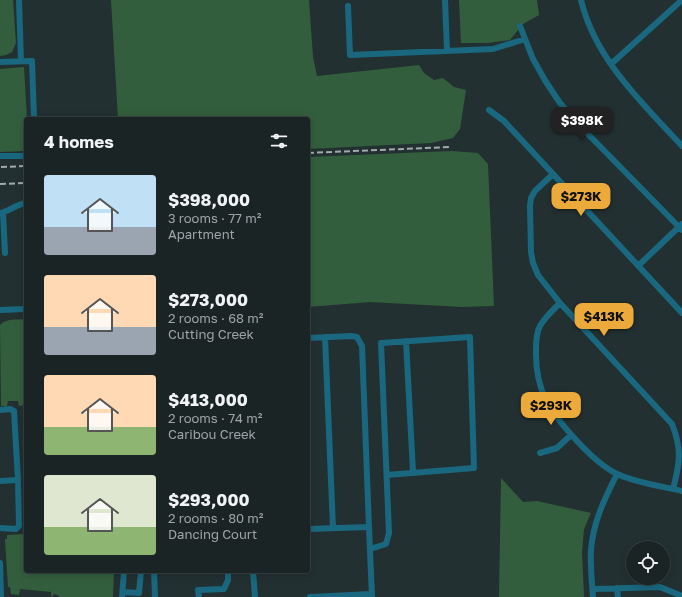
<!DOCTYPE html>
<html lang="en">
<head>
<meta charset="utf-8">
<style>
  body { margin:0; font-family:"Golos Text",sans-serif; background:#273032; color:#f1f3f6; height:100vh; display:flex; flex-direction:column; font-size:15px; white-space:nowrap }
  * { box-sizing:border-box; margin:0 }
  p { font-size:13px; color:#9fa4a7 }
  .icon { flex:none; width:22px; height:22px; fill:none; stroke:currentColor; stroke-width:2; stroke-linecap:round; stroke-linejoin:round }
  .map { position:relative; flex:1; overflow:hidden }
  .sheet { position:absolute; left:24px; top:117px; width:286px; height:456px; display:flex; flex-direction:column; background:#1a2425; border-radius:4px; box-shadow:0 2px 10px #0003,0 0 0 1px #384142 }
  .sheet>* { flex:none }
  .fabs { position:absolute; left:626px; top:541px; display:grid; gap:8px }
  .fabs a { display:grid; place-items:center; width:44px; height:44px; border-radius:50%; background:#1a2425; box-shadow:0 2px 10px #0003,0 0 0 1px #384142; font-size:20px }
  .price { position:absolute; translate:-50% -34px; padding:0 9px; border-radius:8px; background:#ebaa39; color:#111; font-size:13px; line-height:26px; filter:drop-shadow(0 1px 2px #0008) }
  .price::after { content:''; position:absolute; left:50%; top:24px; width:12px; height:9px; margin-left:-6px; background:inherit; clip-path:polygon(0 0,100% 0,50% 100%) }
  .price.selected { background:#222; color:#fff }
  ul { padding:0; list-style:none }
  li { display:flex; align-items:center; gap:12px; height:100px; padding:0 20px }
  li span { display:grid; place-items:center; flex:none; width:112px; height:80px; border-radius:4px; color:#555 }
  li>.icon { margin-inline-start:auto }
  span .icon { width:48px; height:48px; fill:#fffc; stroke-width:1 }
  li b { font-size:17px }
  h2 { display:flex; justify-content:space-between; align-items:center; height:48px; padding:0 20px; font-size:17px }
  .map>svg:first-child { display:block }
  .green { fill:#335e3d }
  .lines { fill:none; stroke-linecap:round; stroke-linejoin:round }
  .minor { stroke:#19687f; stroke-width:6 }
  .rail { stroke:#a2abac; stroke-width:2; stroke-dasharray:6 3; stroke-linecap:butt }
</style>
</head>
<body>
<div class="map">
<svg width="682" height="597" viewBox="0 0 682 597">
  <rect width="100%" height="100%" fill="#233031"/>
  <path class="green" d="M0,0H13L16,43L12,52L6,55L0,56Z
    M111,0H309L313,57L317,76L419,65L424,73L434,80L443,78L454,87L466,90L460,129L453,138L431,143L308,149V119H118Z
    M459,0H537L539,15L523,24L510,40L488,43H461Z
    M24,67L27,119L26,151L0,152V69Z
    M452,151L478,153L488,164L494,306L462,307L370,302L308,307V157Z
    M26,319V405L19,406L18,401H8L7,406H1L0,325C6,318 18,320 26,319Z
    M501,478L523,502L537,501L591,513L584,529L582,552L584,597H499Z
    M26,534V571H114L113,597H59L58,595L54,594L52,597L51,596V592L20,589L19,595L11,594L10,587H8L5,539H7V535Z"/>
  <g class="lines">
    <path class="minor" d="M19,0L21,61
      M445,0L447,51
      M581,0C595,59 642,103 682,146
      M348,6L350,55L493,49L525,39
      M520,26L533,59L546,82L560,103L583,129L682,230
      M0,62L32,61L34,119
      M611,64L682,0
      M489,110L504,121L682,313
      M0,156H26
      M553,174L535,191L531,198L530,206L531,252L533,263L538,275L560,303L672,424C682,449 680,463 673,489
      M0,213C9,212 16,204 26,203
      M3,213L5,253
      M638,266L682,224
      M560,303C553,310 545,317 540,326C536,333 536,342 536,350C535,391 550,412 577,441C589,454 601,466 617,474C637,483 661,486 682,491
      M0,310L26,309
      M325,337L333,528
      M308,338L351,336L357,337L362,346L369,527L308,529
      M406,341L413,472
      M0,410L10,409L14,411L18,480L0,481
      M540,453L557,448L571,435
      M369,527L372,597
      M0,528L16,529L19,526L18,480
      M370,549L386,544L389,533L381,343L470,337L474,468L387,475
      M0,563L1,597
      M154,571L155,597
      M253,571L255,597
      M617,588L618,597
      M593,589L660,587L682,596
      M123,592L139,593L141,571
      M122,597L124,571
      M199,597L198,590L224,589L228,580V571
      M310,597L371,594
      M593,597C592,582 590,565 591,550C593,522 605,498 617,474"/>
    <path class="rail" d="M308,153L450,147
      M1,167L26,166
      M0,184L26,183"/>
  </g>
</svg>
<div class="fabs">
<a><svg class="icon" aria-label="locate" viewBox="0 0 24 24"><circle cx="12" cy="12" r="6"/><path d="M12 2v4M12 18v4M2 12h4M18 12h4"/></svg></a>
</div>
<b class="price selected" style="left:582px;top:141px">$398K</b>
<b class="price" style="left:581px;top:217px">$273K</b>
<b class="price" style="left:604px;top:337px">$413K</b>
<b class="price" style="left:551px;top:426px">$293K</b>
<section class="sheet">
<h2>4 homes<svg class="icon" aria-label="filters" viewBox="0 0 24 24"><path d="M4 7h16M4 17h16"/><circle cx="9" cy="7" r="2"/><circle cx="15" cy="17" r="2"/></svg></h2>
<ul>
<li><span style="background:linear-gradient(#bfe0f5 65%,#9aa5b1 0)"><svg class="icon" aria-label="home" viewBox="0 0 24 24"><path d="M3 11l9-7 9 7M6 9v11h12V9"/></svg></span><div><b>$398,000</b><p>3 rooms · 77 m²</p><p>Apartment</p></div></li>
<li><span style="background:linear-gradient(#ffd9b3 65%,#9aa5b1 0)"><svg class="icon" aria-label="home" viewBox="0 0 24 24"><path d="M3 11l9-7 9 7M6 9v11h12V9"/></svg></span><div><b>$273,000</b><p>2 rooms · 68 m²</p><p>Cutting Creek</p></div></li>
<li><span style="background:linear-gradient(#ffd9b3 65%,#8fb573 0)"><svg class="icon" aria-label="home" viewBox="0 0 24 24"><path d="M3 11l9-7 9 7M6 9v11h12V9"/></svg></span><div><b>$413,000</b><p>2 rooms · 74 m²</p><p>Caribou Creek</p></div></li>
<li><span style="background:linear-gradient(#dfe7d0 65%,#8fb573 0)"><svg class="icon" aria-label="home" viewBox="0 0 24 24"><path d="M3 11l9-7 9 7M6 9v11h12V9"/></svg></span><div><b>$293,000</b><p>2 rooms · 80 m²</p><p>Dancing Court</p></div></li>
</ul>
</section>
</div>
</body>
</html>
